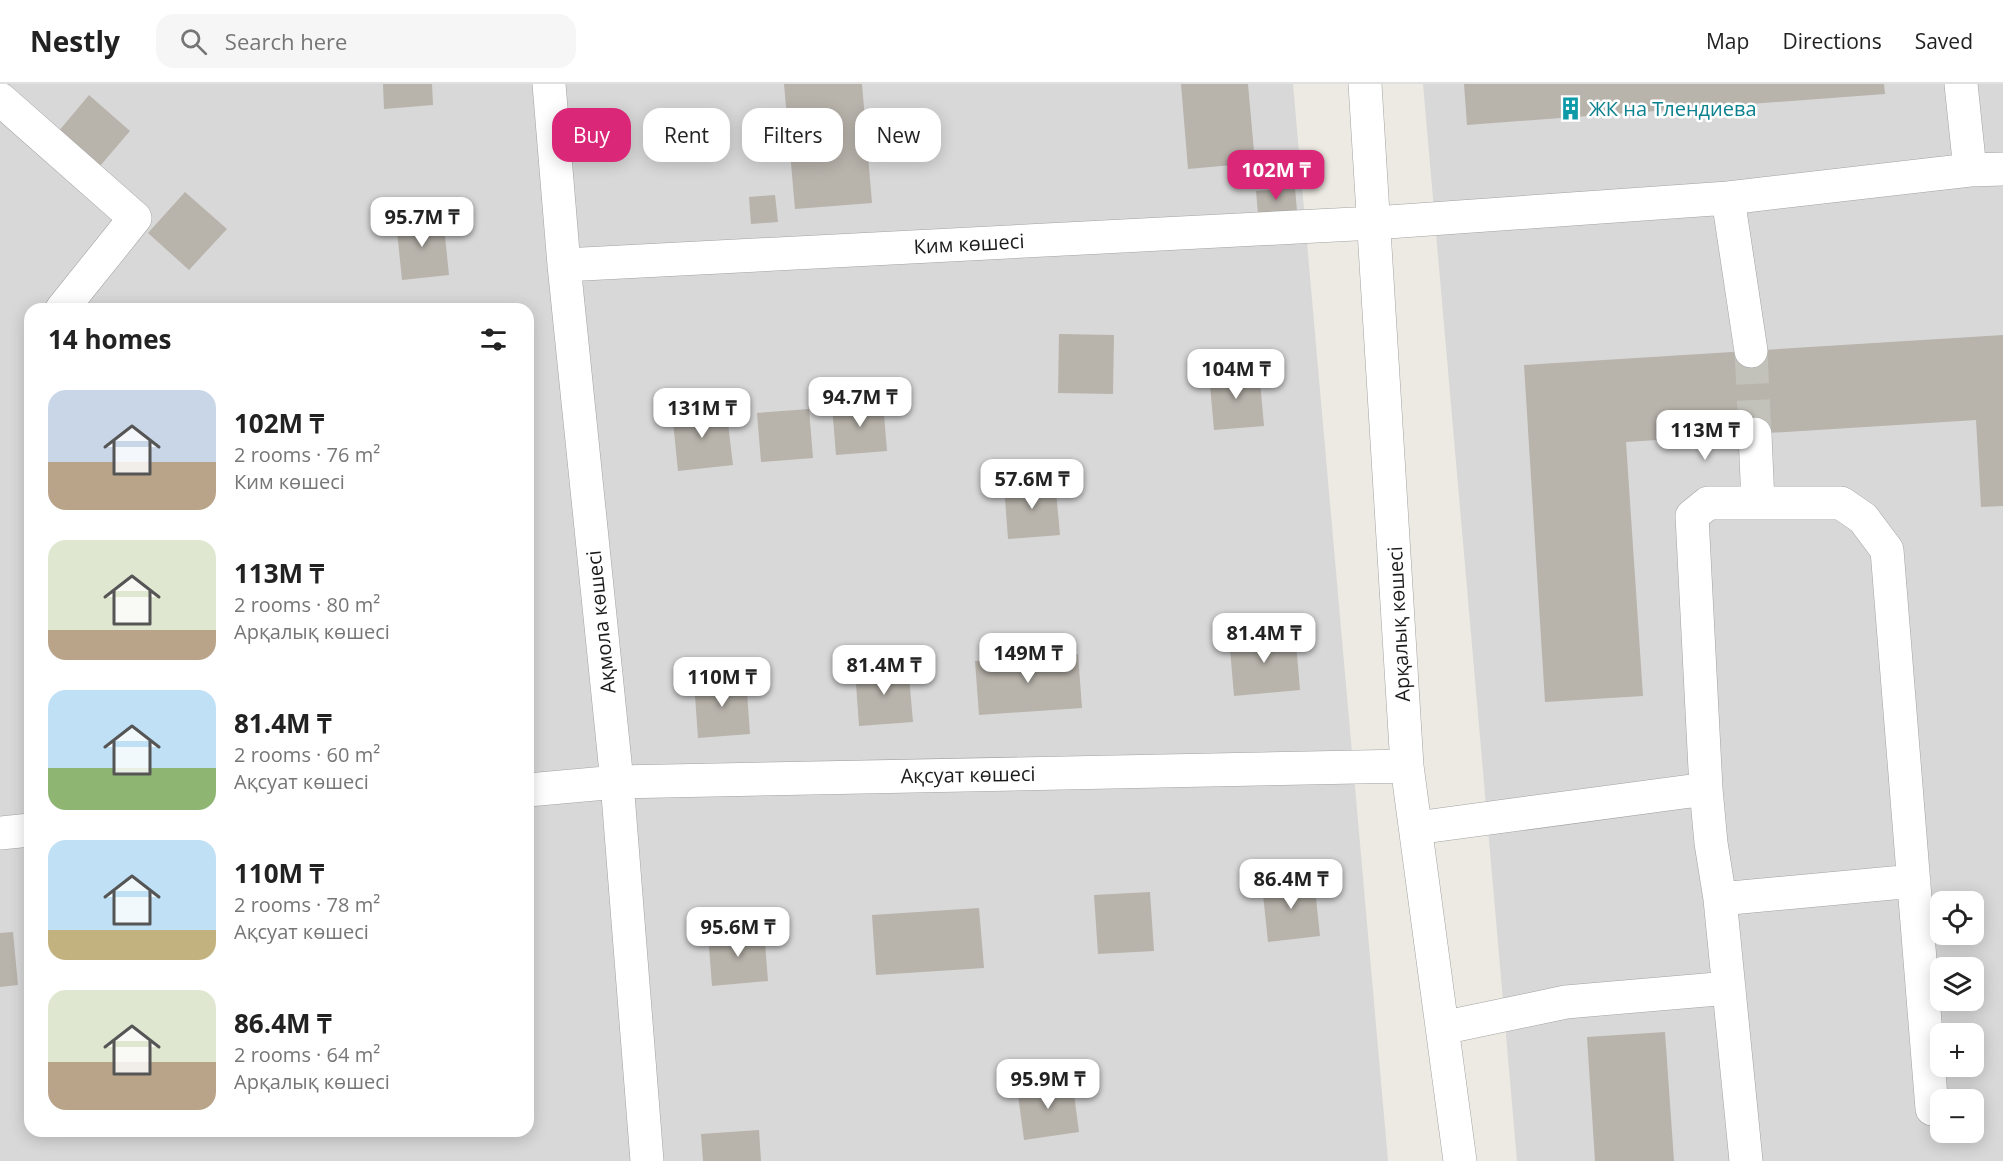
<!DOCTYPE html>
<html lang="en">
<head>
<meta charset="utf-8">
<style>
  body { margin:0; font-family:"Open Sans",sans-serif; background:#f6f6f6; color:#222; height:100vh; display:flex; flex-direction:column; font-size:22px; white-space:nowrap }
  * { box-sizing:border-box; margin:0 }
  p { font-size:20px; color:#767676 }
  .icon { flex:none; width:33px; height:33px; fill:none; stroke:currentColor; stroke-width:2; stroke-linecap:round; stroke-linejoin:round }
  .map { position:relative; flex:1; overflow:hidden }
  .side { position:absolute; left:24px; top:219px; width:510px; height:834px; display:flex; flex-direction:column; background:#fff; border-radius:18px; box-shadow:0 3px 15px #0003 }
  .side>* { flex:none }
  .banner { position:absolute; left:552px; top:24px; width:570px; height:54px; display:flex; gap:12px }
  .controls { position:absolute; left:1930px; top:807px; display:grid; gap:12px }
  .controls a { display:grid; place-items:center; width:54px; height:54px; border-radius:12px; background:#fff; box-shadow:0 3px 15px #0003; font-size:30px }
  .price { position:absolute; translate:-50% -51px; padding:0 14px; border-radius:12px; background:#fff; color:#222; font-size:20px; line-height:39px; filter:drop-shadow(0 2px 3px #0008) }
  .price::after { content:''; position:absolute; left:50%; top:36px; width:18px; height:14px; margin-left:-9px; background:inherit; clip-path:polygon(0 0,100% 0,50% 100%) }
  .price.on { background:#db2777; color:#fff }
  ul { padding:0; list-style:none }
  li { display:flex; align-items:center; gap:18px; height:150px; padding:0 24px }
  li span { display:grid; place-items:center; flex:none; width:168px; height:120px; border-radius:18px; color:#555 }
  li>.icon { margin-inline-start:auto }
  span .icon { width:72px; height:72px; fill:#fffc; stroke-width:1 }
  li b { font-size:26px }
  h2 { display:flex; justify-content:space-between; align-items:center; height:72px; padding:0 24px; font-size:26px }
  .pill { padding:0 21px; border-radius:18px; background:#fff; box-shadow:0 3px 15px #0003; font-size:21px; line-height:54px }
  .pill.on { background:#db2777; color:#fff }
  header { display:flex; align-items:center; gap:36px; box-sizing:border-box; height:84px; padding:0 30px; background:#fff; border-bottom:2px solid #e0e0e0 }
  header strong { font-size:28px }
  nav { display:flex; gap:33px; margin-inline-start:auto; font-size:21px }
  .search { width:420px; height:54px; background:#f6f6f6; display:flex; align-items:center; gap:15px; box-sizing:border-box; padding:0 21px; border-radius:18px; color:#767676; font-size:22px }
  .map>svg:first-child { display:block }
  .residential { fill:#d9d8d8; fill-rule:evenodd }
  .building { fill:#b8b3ab }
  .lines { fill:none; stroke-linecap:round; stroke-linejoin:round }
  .minor-tunnel { stroke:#c2c1ba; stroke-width:33; stroke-dasharray:33 16; stroke-linecap:butt }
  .minor-casing { stroke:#a2a2a2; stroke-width:34 }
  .minor { stroke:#fff; stroke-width:33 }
  .labels { text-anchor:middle; stroke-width:5; stroke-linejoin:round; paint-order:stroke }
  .culture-label { font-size:20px; fill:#0d838f; stroke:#fff; text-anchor:start }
  .street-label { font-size:20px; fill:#1b1b1b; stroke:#fff }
</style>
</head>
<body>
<header>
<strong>Nestly</strong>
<div class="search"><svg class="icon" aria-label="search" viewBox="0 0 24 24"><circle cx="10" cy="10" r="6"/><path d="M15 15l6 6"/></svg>Search here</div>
<nav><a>Map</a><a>Directions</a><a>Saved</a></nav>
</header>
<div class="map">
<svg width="2003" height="1077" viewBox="0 0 2003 1077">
  <rect width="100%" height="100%" fill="#eceae2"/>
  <path class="residential" d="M0,0H1293L1388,1077H0ZM30,225H528V1047H30Z
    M1423,0H2003V1077H1517ZM1941,818H1974V850H1941ZM1941,884H1974V916H1941ZM1941,950H1974V982H1941ZM1941,1016H1974V1048H1941Z"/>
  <path class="building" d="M383,0H432L433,21L384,25Z
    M784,0H862L872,119L795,125Z
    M1181,0H1248L1255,79L1188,85Z
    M1464,0H1884L1885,10L1467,41Z
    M89,11L130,47L94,89L53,54Z
    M1295,104L1297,127L1258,130L1256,107Z
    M185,108L227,145L189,186L148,149Z
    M775,111L778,138L751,140L749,113Z
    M443,133L449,191L402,196L396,137Z
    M1059,250L1114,251L1113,310L1058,309Z
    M2003,251V422L1981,423L1976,336L1626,358L1643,612L1545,618L1524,281Z
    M1259,286L1264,342L1214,346L1209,290Z
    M883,318L887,367L836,371L832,322Z
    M726,323L733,381L678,387L672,328Z
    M809,325L813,374L761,378L757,329Z
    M1055,396L1060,451L1008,455L1004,401Z
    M1295,547L1300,606L1234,612L1229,553Z
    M1078,570L1082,624L979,631L975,577Z
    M908,581L913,638L859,642L855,586Z
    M746,594L750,650L698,654L694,598Z
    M1314,795L1320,852L1268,858L1262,801Z
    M1150,808L1154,867L1098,870L1094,811Z
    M979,824L984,884L876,891L872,831Z
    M764,845L768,897L712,902L708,850Z
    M13,848L18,901L0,903V849Z
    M1665,948L1674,1077H1595L1587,953Z
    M1072,995L1079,1048L1024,1056L1017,1003Z
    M759,1046L761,1077H703L701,1050Z"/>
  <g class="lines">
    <path class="minor-tunnel" d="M1751,267L1755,350"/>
    <defs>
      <path id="minor" d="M549,0L564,181L617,698L647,1077
        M1365,0L1407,682L1460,1077
        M1961,0L1970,86
        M0,15L135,134L62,225
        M1728,114L1751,267
        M564,181L1374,139L1728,114L1970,86L2003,85
        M1755,350L1758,419
        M528,706L617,698L1407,682
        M1416,744L1706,705
        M0,749L30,746
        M1720,815L1914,797
        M1442,944L1566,918L1729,904
        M1746,1077L1720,815L1711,759L1706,705L1692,432L1708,419H1841L1863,434L1887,466L1932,1025"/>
    </defs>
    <use href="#minor" class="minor-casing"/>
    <use href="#minor" class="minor"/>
  </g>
  <defs>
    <symbol id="building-bare" viewBox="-9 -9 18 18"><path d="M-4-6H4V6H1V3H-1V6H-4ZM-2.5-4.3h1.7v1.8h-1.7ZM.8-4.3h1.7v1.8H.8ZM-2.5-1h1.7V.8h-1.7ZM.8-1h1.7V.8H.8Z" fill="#0f9aa8" stroke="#fff" stroke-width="2.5" paint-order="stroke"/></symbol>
  </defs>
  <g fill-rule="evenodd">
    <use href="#building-bare" x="1554" y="8" width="33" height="33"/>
  </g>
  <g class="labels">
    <g class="culture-label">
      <text x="1589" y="32">ЖК на Тлендиева</text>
    </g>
    <g class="street-label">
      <text transform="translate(969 160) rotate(-3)" y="7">Ким көшесі</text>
      <text transform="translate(601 538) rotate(-96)" y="7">Ақмола көшесі</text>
      <text transform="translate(1399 540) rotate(-93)" y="7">Арқалық көшесі</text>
      <text transform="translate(968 691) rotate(-1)" y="7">Ақсуат көшесі</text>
    </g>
  </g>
</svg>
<div class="controls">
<a><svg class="icon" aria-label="locate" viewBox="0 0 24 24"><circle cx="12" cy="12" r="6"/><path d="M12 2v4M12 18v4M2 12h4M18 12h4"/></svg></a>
<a><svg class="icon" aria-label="layers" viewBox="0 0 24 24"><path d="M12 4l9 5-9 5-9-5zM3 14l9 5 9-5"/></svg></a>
<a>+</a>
<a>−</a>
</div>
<b class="price on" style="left:1276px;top:117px">102M ₸</b>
<b class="price" style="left:422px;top:164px">95.7M ₸</b>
<b class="price" style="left:1236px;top:316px">104M ₸</b>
<b class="price" style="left:860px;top:344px">94.7M ₸</b>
<b class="price" style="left:702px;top:355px">131M ₸</b>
<b class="price" style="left:1705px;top:377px">113M ₸</b>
<b class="price" style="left:1032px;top:426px">57.6M ₸</b>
<b class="price" style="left:1264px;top:580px">81.4M ₸</b>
<b class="price" style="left:1028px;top:600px">149M ₸</b>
<b class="price" style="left:884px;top:612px">81.4M ₸</b>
<b class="price" style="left:722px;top:624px">110M ₸</b>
<b class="price" style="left:1291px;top:826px">86.4M ₸</b>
<b class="price" style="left:738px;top:874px">95.6M ₸</b>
<b class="price" style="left:1048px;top:1026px">95.9M ₸</b>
<div class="banner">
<a class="pill on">Buy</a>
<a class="pill">Rent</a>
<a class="pill">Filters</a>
<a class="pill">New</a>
</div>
<section class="side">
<h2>14 homes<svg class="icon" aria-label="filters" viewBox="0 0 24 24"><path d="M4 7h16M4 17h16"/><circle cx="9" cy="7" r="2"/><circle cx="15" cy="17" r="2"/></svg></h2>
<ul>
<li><span style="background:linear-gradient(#c9d6e8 60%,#b9a48a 0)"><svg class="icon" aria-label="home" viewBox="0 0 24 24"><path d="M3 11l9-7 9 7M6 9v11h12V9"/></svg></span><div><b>102M ₸</b><p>2 rooms · 76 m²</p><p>Ким көшесі</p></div></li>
<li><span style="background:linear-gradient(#dfe7d0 75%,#b9a48a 0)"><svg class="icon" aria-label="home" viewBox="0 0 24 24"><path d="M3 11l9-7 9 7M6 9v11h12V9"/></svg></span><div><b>113M ₸</b><p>2 rooms · 80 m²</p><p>Арқалық көшесі</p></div></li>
<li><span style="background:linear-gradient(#bfe0f5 65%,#8fb573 0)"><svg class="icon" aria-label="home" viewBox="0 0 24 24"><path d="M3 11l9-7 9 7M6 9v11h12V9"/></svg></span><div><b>81.4M ₸</b><p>2 rooms · 60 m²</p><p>Ақсуат көшесі</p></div></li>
<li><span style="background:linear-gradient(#bfe0f5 75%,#c2b280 0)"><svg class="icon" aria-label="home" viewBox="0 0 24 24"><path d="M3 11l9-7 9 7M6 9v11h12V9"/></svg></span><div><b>110M ₸</b><p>2 rooms · 78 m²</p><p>Ақсуат көшесі</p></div></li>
<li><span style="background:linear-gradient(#dfe7d0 60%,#b9a48a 0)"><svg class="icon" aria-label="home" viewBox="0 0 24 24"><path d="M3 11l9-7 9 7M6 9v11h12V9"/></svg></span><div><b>86.4M ₸</b><p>2 rooms · 64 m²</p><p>Арқалық көшесі</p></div></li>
</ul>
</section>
</div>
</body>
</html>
